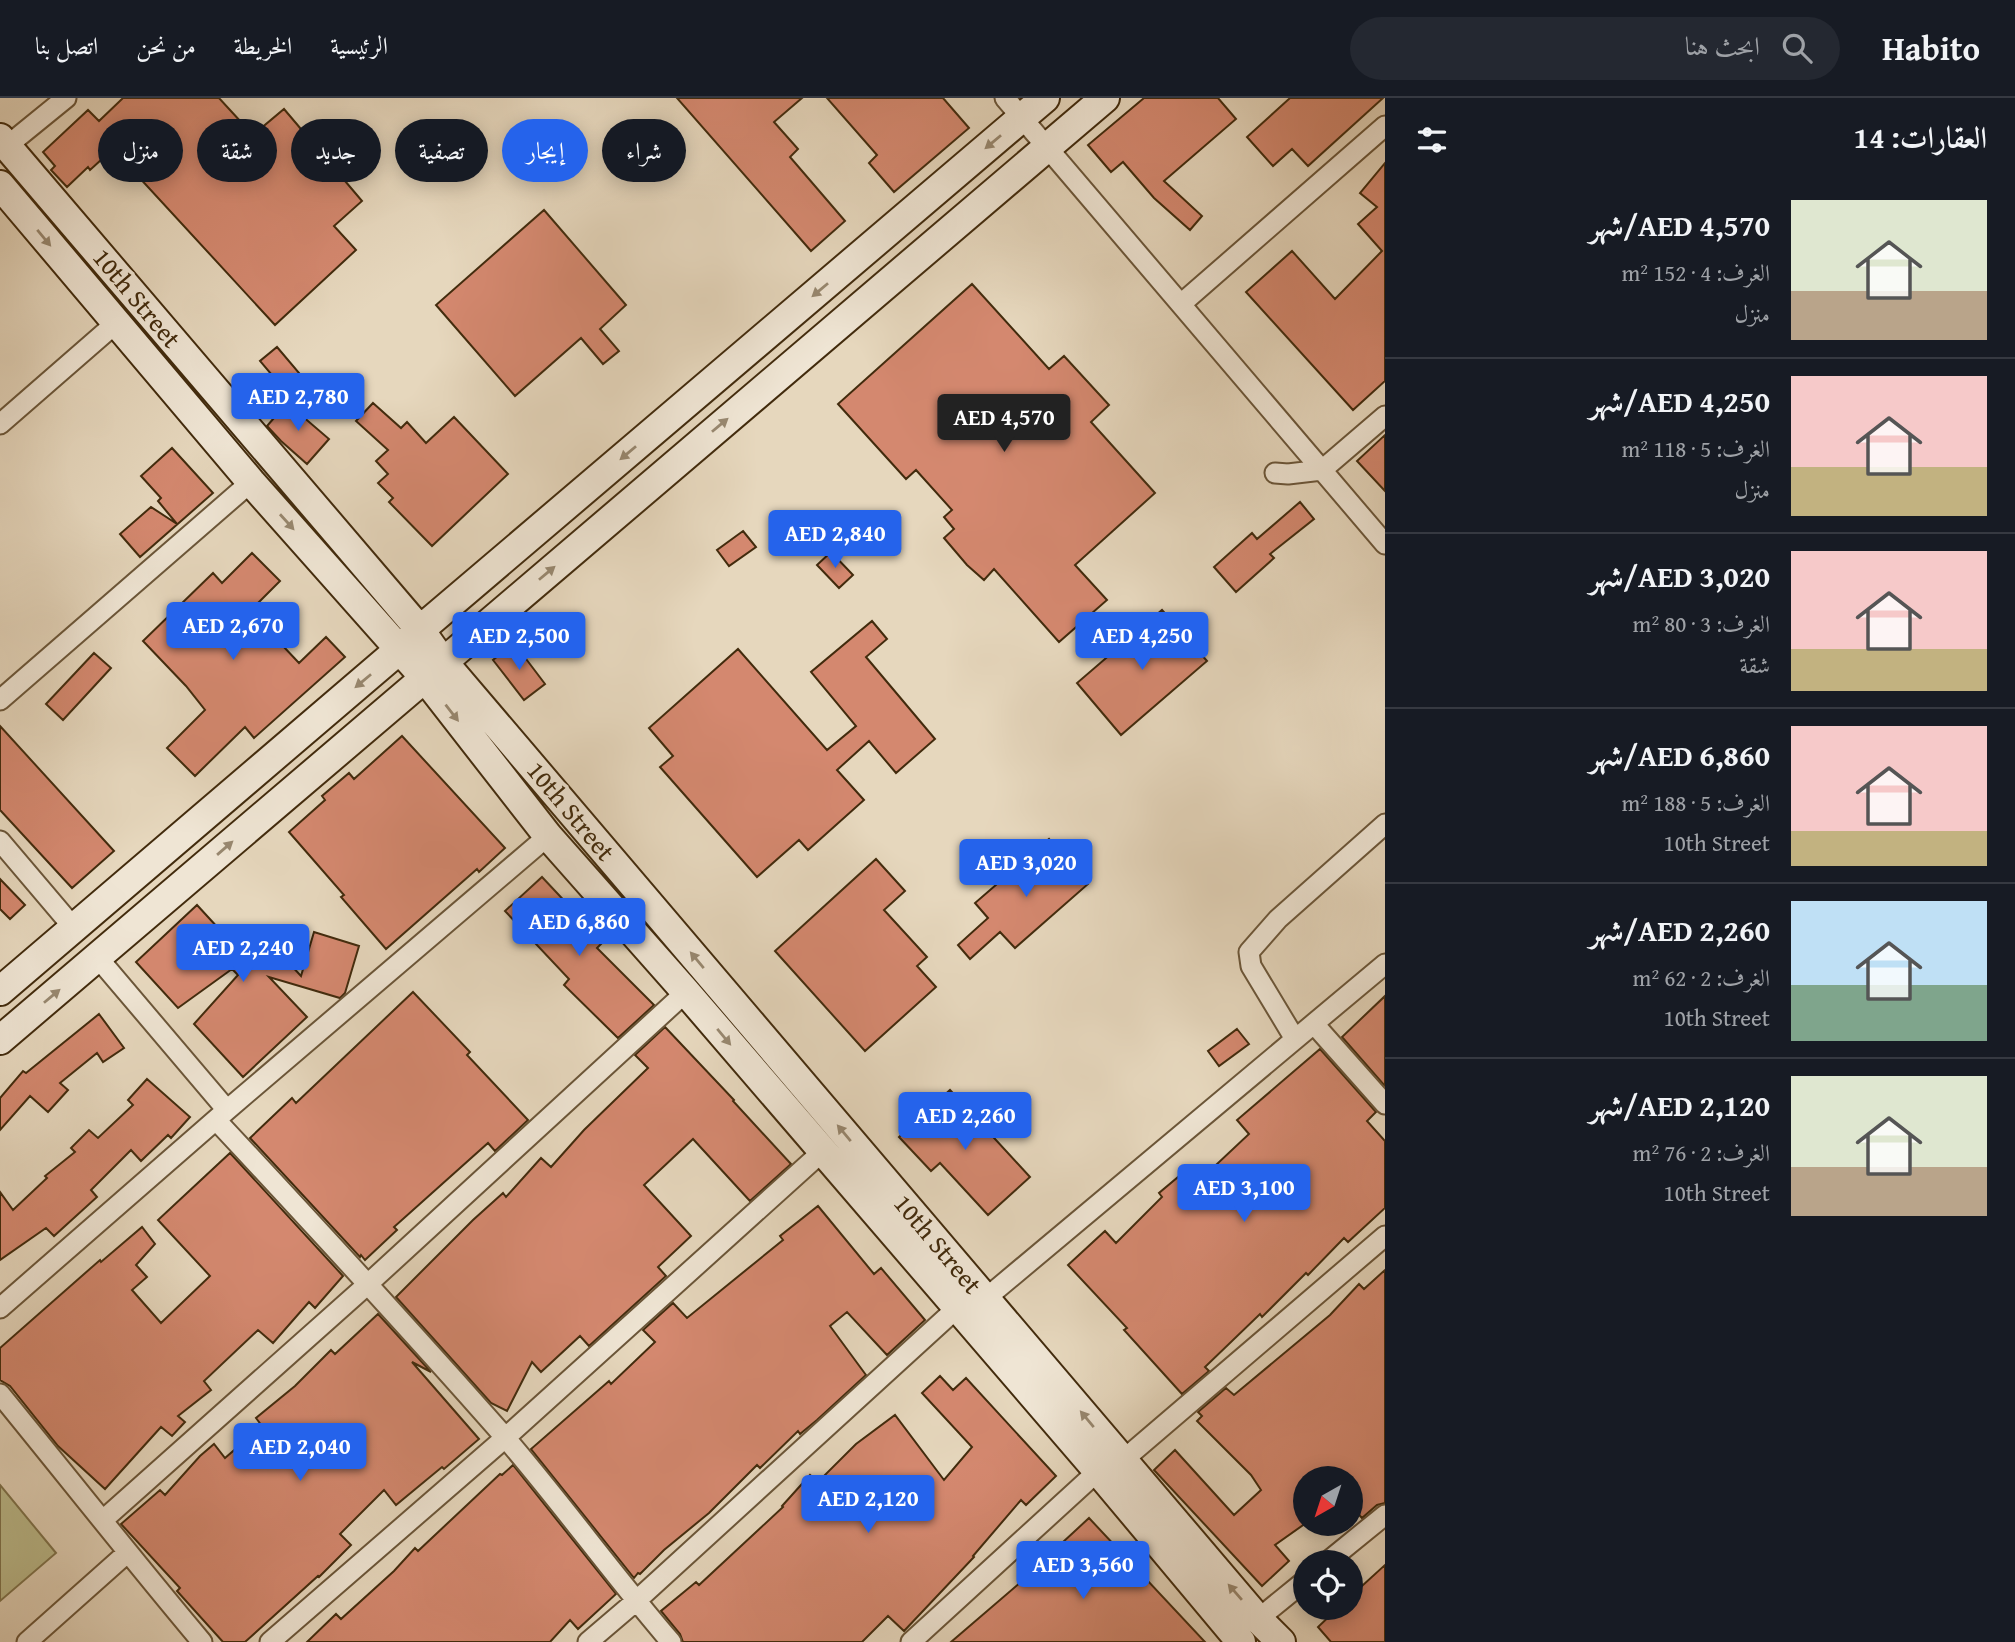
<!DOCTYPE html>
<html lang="ar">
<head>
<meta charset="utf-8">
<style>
  body { margin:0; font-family:"Gentium Book Plus",Amiri,serif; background:#242831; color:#f1f3f6; direction:rtl; height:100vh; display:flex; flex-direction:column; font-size:26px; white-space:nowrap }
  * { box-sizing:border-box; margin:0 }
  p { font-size:23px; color:#9ea1a6 }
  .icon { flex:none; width:38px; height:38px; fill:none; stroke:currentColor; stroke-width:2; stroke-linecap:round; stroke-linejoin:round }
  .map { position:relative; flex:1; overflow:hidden; direction:ltr }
  .side { display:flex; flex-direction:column; background:#171b24; width:630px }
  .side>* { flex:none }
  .top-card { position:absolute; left:21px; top:21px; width:665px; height:63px; direction:rtl; display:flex; gap:14px }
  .needle { width:46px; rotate:219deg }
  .tools { position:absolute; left:1293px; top:1368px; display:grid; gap:14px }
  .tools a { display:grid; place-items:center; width:70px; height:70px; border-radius:50%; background:#171b24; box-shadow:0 4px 18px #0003; font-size:35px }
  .price { position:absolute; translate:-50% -60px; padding:0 16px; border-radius:7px; background:#2563eb; color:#fff; font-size:23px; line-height:46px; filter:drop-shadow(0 2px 4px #0008) }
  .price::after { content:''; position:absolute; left:50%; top:42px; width:21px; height:16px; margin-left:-10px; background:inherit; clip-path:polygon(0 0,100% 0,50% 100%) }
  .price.current { background:#222; color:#fff }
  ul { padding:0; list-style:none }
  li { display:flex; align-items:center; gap:21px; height:175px; padding:0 28px }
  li+li { border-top:2px solid #363941 }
  li span { display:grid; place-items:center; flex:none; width:196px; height:140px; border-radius:0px; color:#555 }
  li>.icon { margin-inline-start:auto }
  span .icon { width:84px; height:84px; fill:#fffc; stroke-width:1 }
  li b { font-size:30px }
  h2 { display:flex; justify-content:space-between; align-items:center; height:84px; padding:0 28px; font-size:30px }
  .chip { padding:0 24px; border-radius:32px; background:#171b24; box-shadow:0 4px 18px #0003; font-size:24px; line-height:63px }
  .chip.current { background:#2563eb; color:#fff }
  header { display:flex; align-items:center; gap:42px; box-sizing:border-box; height:98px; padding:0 35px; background:#171b24; border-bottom:2px solid #363941 }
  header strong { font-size:33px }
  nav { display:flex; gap:38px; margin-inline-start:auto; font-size:24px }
  .search { width:490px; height:63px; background:#242831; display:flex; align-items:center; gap:18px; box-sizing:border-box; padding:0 24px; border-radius:38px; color:#9ea1a6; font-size:26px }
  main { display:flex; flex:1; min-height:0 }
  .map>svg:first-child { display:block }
  .green { fill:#bcbc8d; stroke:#7f744d; stroke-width:2 }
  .building { fill:#d4886f; stroke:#422b0d; stroke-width:2 }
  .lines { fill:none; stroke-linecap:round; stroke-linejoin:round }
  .street-casing { stroke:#6b5639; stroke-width:23 }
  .secondary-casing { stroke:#422b0d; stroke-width:32 }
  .street { stroke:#efe5d4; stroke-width:19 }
  .secondary { stroke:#efe5d4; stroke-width:28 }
  .oneway { fill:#988870 }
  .labels { text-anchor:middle; stroke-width:7; stroke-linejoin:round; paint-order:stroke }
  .street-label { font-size:26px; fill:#422b0d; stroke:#efe5d4 }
</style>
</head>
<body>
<header>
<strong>Habito</strong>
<div class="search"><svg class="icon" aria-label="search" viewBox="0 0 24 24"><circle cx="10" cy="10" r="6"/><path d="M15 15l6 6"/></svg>ابحث هنا</div>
<nav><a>الرئيسية</a><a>الخريطة</a><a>من نحن</a><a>اتصل بنا</a></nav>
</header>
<main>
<section class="side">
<h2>العقارات: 14<svg class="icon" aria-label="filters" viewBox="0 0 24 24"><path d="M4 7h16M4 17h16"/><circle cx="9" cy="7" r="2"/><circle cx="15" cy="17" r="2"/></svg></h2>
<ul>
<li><span style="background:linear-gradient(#dfe7d0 65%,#b9a48a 0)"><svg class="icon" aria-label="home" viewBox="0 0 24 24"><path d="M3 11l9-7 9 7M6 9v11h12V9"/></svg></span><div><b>AED 4,570/شهر</b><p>الغرف: 4 · 152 m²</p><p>منزل</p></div></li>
<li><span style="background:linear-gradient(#f6c9c9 65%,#c2b280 0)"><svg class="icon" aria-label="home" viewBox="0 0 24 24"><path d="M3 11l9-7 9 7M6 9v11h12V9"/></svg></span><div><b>AED 4,250/شهر</b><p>الغرف: 5 · 118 m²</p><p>منزل</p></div></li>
<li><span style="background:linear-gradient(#f6c9c9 70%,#c2b280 0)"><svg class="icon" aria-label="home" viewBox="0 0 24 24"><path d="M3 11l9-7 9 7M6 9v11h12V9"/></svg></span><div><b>AED 3,020/شهر</b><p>الغرف: 3 · 80 m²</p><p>شقة</p></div></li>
<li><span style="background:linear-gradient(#f6c9c9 75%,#c2b280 0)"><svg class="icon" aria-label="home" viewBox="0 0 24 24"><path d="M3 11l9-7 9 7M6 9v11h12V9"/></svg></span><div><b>AED 6,860/شهر</b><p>الغرف: 5 · 188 m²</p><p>10th Street</p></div></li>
<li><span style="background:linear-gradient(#bfe0f5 60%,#7fa58c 0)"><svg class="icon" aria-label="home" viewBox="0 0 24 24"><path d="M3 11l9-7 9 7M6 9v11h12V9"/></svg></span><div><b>AED 2,260/شهر</b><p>الغرف: 2 · 62 m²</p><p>10th Street</p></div></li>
<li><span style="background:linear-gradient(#dfe7d0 65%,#b9a48a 0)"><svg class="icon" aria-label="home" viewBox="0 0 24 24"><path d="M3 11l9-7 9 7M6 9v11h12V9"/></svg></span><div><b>AED 2,120/شهر</b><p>الغرف: 2 · 76 m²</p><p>10th Street</p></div></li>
</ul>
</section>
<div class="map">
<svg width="1385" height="1544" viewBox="0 0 1385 1544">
  <rect width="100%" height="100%" fill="#e6d7bd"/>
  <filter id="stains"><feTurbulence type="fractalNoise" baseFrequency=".00286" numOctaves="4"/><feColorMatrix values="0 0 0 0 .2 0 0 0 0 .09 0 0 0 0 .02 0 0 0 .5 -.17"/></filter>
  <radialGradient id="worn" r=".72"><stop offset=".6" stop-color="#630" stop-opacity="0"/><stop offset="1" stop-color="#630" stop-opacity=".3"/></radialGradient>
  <path class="green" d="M0,1387L56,1455L0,1503Z"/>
  <path class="building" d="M123,0H219L253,37L284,11L362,103L334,128L356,152L275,227L113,51L90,72L88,69L67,89L51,72L55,68L43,54L88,12L99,23Z
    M677,0H802L774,24L798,51L790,59L845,123L811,153Z
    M827,0H943L969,30L894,94L869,65L877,57Z
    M1144,0H1218L1236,21L1164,83L1202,118L1190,132L1154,100L1123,64L1111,74L1088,47Z
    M1290,0H1383L1308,68L1292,51L1273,68L1247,39Z
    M1385,65V283L1353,312L1246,194L1292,153L1335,201L1382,153L1358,126L1377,109L1360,95Z
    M544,112L626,207L600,231L619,253L603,266L581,240L515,298L436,207Z
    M972,186L1049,271L1064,258L1109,307L1091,324L1155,395L1075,467L1107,502L1059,544L994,471L984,482L967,467L944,440L954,431L944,419L952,412L916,372L906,381L838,306Z
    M277,249L305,282L288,296L260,263Z
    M287,305L329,341L307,366L281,343L267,328Z
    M373,305L401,330L407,324L426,345L454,319L508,376L432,448L389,404L393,400L378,385L388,376L376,363L388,352L356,323Z
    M1385,337V393L1357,363Z
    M172,350L213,395L140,459L120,436L151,409L177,426L158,403L161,400L141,378Z
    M1300,404L1314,421L1270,456L1274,460L1236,494L1214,469L1252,435L1257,441Z
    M743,433L756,449L729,468L717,452Z
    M831,454L853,477L839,490L817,467Z
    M252,455L280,483L250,513L299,565L326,539L345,559L254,640L245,629L195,678L167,650L205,612L186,588L143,543L213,475L222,485Z
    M1162,512L1207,563L1121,637L1077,585Z
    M872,523L887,541L866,559L935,641L896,675L869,643L837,672L864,702L808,752L799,742L757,779L660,669L673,658L649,630L738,551L827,652L856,628L811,574Z
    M514,545L545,586L524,602L493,562Z
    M94,555L111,570L63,622L46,606Z
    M0,628L114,753L72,790L0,712Z
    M402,638L505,750L479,774L477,771L386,851L341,799L344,797L289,734L325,702L322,698L349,675L354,681Z
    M1049,741L1088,786L1015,850L1000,834L970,861L958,847L988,820L975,805Z
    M876,761L905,793L884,812L927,859L917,868L936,889L865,953L775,853Z
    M542,779L603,844L597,850L654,907L618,940L564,887L569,881L505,813Z
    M0,781L25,807L10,821L0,811Z
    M197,807L242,856L263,837L301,878L314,834L359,848L345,895L340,900L269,879L307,919L243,979L194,926L238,877L232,871L178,910L136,864Z
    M413,894L470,954L467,957L528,1022L495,1053L488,1045L394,1129L397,1132L365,1162L361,1157L360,1159L250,1040L292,1000L296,1005Z
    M1385,898V988L1342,939Z
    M99,916L124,950L103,964L97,955L60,985L68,992L48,1014L30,998L0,1032V1000L23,973L26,975Z
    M665,929L734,1002L733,1003L791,1066L750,1103L693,1041L644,1087L691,1138L658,1169L666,1178L589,1248L580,1238L541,1274L532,1264L507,1313L491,1305L396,1199L473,1122L503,1095L506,1099L541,1060L551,1069L584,1032L648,970L635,957Z
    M1237,931L1249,946L1219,968L1208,953Z
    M1320,951L1376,1014L1367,1023L1385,1043V1110L1348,1144L1344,1140L1308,1177L1306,1175L1262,1219L1260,1216L1205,1269L1209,1273L1182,1296L1124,1232L1127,1230L1068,1167L1105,1133L1116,1145L1162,1099L1159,1095L1190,1069L1200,1082L1249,1036L1237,1022Z
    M147,981L190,1019L171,1040L168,1037L141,1063L131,1052L91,1092L97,1099L54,1138L46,1130L0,1162V1094L13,1112L47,1080L45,1078L75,1054L71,1050L89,1032L98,1040L133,1007L128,1002Z
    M950,992L1030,1079L988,1117L940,1065L931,1073L899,1039Z
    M230,1055L343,1178L315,1210L309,1204L273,1245L258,1232L204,1283L211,1292L178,1318L185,1324L172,1338L161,1329L105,1391L58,1348L10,1288L0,1282V1250L100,1162L101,1164L142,1129L155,1146L136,1167L147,1179L132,1192L161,1225L210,1178L158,1122Z
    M818,1108L874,1176L881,1170L925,1222L887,1257L847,1214L830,1228L866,1277L817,1322L800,1336L798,1333L760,1370L757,1367L709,1415L664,1452L640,1476L638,1475L634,1480L531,1351L609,1283L611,1286L655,1244L643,1232L673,1205L687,1220L783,1142L780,1138Z
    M1385,1172V1405L1377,1407L1362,1420L1351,1408V1381H1306V1425L1275,1447L1289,1463L1262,1488L1154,1372L1175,1352L1234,1417L1261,1392L1251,1377L1197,1323L1202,1318L1198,1314L1226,1290L1234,1297L1330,1217L1359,1186L1364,1191Z
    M378,1216L431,1274L412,1264L479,1341L444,1371L442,1369L396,1407L384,1392L340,1436L351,1447L319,1479L318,1478L245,1544H223L177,1493L180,1490L121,1426L160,1392L165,1397L200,1358L214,1346L225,1360L262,1328L256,1320L295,1288L331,1252L335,1256Z
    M940,1278L953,1292L966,1280L1056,1378L1026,1407L1021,1402L973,1458L974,1459L904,1533L888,1518L862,1544H683L680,1536L661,1513L696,1484L699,1487L783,1409L782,1408L810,1377L818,1384L856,1346L895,1317L944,1382L972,1349L922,1295Z
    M513,1367L616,1496L578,1531L570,1522L550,1544H307L336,1516L341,1521L394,1473L415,1450L418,1453L500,1376L502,1377Z
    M1089,1420L1205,1544H951L1050,1459L1049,1457Z
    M1385,1467V1544H1331L1318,1529L1338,1510H1351V1498Z"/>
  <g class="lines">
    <defs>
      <path id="street" d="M1005,0L1385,446
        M7,48L66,0
        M1181,206L1385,28
        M0,326L116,225
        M1275,375L1288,376L1322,372L1385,318
        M0,602L251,384
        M0,743L73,829
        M98,860L227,1012
        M1314,926L1385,1006
        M1295,941L1251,868L1249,854L1278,821L1385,726
        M216,1022C313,1126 409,1230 503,1337C561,1404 613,1477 671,1544
        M985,1201L1385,866
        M0,1210L227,1012L548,738
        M0,1296C67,1378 133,1462 202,1544
        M1122,1363L1385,1138
        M103,1422L368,1186L686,894
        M1326,1465L1385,1417
        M1258,1521L1306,1482
        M27,1544L127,1455
        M270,1544L505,1340L822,1054
        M588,1544L636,1503L957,1210
        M911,1544L1098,1373"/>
      <path id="secondary" d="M0,40L420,532L440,560L1258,1521L1281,1544
        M0,87L251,384L424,579L548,738L686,894L1098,1373L1241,1544
        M0,893L400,551L420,532L1045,0
        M0,942L1105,0"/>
    </defs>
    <use href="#street" class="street-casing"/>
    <use href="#secondary" class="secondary-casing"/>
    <use href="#street" class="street"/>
    <use href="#secondary" class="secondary"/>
  </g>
  <defs><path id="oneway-solid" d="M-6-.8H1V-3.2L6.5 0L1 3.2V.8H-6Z" transform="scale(1.75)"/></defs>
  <g class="oneway">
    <use href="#oneway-solid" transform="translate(993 44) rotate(140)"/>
    <use href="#oneway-solid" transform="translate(44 140) rotate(50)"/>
    <use href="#oneway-solid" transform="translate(820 192) rotate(140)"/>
    <use href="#oneway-solid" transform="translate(720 327) rotate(-40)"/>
    <use href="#oneway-solid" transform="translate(628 355) rotate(140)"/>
    <use href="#oneway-solid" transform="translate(287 424) rotate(48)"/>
    <use href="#oneway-solid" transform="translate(547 475) rotate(-40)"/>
    <use href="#oneway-solid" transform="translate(363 583) rotate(140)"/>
    <use href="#oneway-solid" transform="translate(452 615) rotate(52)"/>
    <use href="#oneway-solid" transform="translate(225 750) rotate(-41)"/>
    <use href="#oneway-solid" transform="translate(697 862) rotate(-130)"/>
    <use href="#oneway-solid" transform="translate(52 898) rotate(-40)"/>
    <use href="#oneway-solid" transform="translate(724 939) rotate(50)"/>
    <use href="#oneway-solid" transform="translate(844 1035) rotate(-130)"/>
    <use href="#oneway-solid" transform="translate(1087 1321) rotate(-130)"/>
    <use href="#oneway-solid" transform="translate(1235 1494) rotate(-131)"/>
  </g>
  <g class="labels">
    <g class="street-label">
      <text transform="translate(137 200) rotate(50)" y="9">10th Street</text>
      <text transform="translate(571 713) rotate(50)" y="9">10th Street</text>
      <text transform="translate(938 1146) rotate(50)" y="9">10th Street</text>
    </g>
  </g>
  <rect width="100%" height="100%" filter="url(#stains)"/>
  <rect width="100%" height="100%" fill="url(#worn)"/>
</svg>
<div class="tools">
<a><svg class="needle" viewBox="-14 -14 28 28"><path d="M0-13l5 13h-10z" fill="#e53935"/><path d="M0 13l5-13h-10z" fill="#9ea1a6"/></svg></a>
<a><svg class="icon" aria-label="locate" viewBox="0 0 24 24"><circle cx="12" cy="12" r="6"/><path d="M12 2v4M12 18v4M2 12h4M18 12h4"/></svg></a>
</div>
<b class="price" style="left:298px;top:335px">AED 2,780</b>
<b class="price current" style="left:1004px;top:356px">AED 4,570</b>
<b class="price" style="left:835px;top:472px">AED 2,840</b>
<b class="price" style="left:233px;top:564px">AED 2,670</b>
<b class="price" style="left:519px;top:574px">AED 2,500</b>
<b class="price" style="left:1142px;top:574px">AED 4,250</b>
<b class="price" style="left:1026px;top:801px">AED 3,020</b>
<b class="price" style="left:579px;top:860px">AED 6,860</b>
<b class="price" style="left:243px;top:886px">AED 2,240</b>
<b class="price" style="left:965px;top:1054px">AED 2,260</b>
<b class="price" style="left:1244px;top:1126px">AED 3,100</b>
<b class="price" style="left:300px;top:1385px">AED 2,040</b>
<b class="price" style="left:868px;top:1437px">AED 2,120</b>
<b class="price" style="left:1083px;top:1503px">AED 3,560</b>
<div class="top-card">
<a class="chip">شراء</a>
<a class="chip current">إيجار</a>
<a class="chip">تصفية</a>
<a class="chip">جديد</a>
<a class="chip">شقة</a>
<a class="chip">منزل</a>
</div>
</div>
</main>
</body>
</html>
